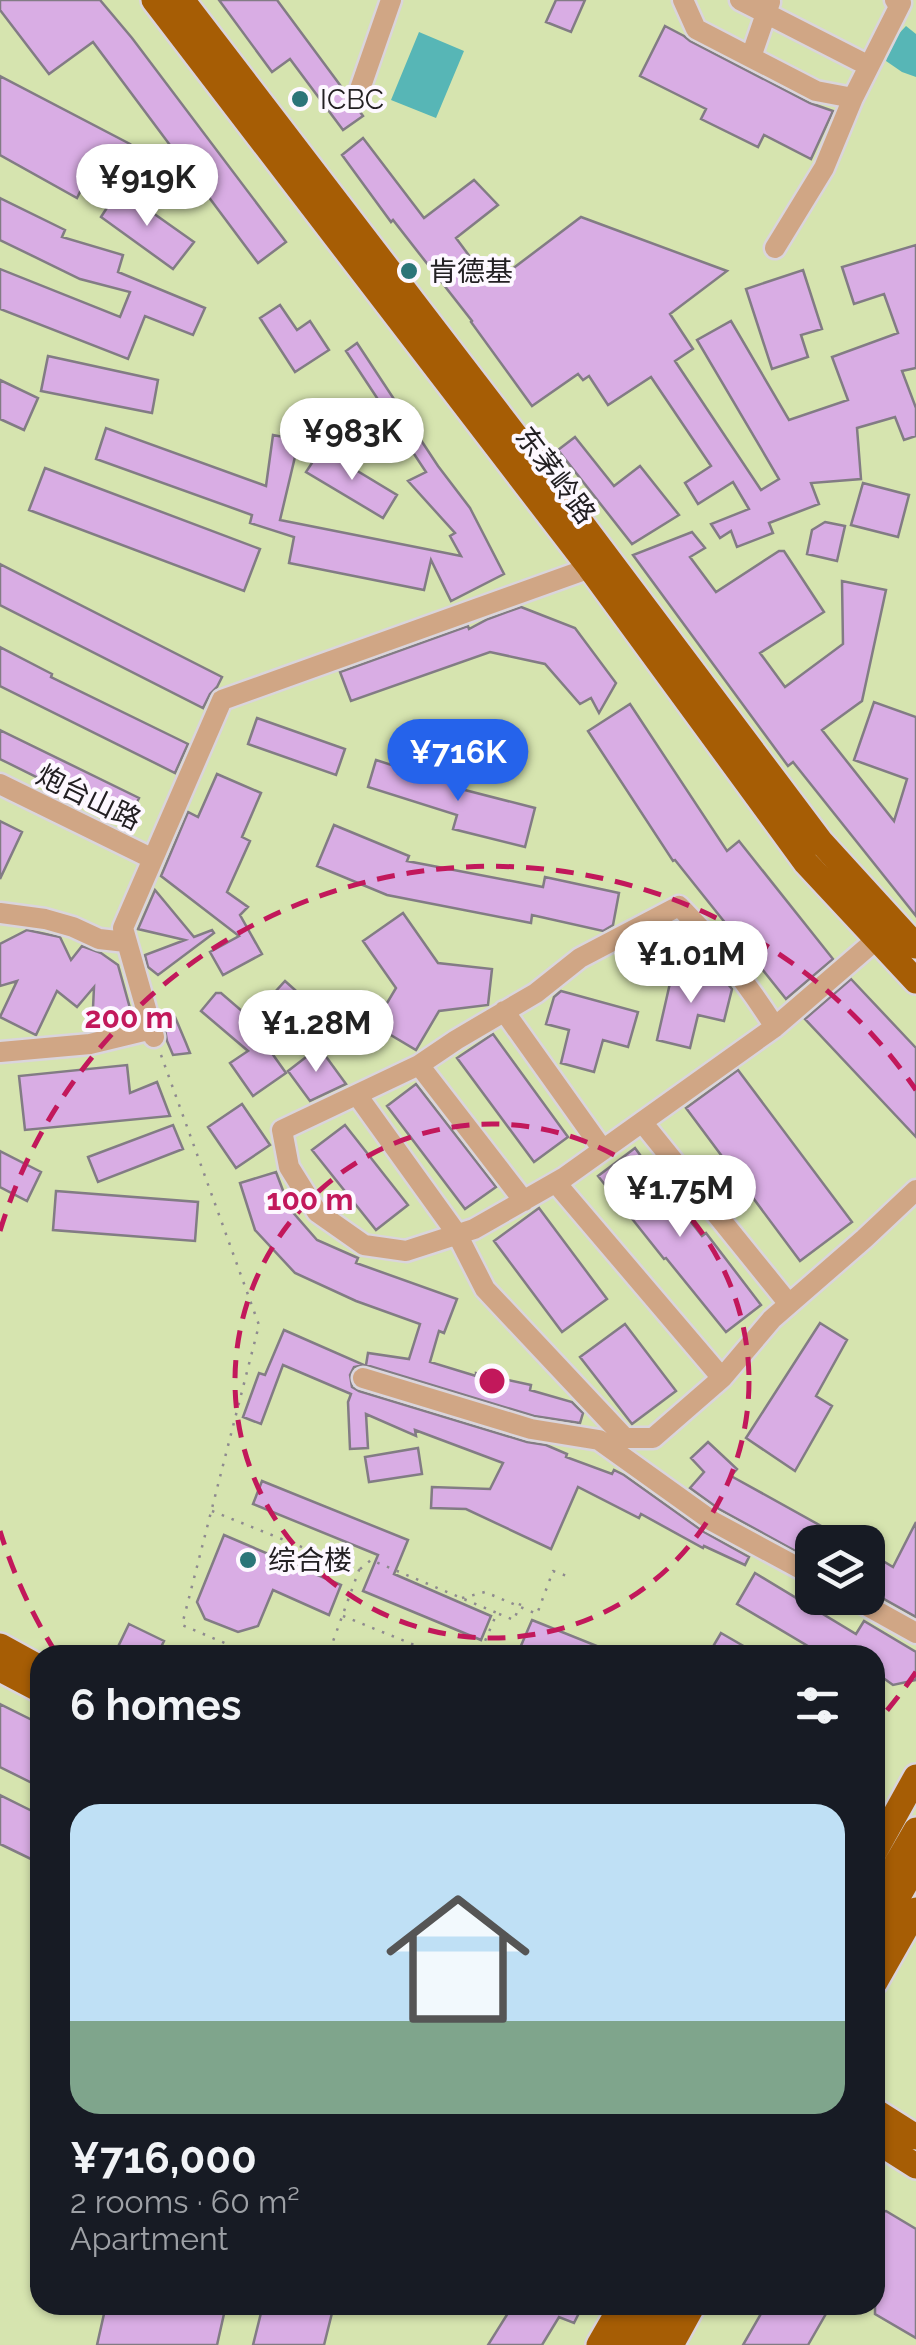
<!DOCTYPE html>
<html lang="en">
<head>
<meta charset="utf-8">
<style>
  body { margin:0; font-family:Raleway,"Noto Sans SC",sans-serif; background:#242831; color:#f1f3f6; height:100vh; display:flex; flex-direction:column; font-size:38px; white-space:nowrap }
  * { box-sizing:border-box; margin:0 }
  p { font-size:32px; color:#9ea1a6 }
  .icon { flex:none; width:55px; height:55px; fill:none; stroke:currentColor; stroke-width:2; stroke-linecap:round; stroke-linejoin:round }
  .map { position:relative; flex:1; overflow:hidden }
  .sheet { position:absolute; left:30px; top:1645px; width:855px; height:670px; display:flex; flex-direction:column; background:#171b24; border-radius:30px; box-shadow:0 2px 8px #0004 }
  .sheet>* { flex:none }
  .buttons { position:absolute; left:795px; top:1525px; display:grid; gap:20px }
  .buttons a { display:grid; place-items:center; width:90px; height:90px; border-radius:20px; background:#171b24; box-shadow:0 2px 8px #0004; font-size:50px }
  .price { position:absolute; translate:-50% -85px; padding:0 22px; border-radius:35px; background:#fff; color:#222; font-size:32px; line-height:65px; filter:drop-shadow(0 2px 5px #0008) }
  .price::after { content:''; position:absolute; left:50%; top:60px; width:30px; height:22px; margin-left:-15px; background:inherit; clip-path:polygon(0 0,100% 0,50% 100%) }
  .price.selected { background:#2563eb; color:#fff }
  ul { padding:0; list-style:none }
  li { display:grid; align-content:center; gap:20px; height:530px; padding:0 40px }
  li+li { border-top:2px solid #363941 }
  li span { display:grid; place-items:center; height:310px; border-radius:30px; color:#555 }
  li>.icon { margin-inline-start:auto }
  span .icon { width:180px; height:180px; fill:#fffc; stroke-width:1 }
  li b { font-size:42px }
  h2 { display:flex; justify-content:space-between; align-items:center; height:120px; padding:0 40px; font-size:42px }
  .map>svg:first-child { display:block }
  .green { fill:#d6e4af; fill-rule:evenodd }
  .water { fill:#57b6b6 }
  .building { fill:#d9ade4; stroke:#827c84; stroke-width:2.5 }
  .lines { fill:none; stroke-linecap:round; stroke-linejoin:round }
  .minor-casing { stroke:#dad5dc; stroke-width:25 }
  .major-casing { stroke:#dad5dc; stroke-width:30 }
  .path { stroke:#8e8a8f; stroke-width:2.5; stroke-dasharray:2.5 8; stroke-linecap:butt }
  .minor { stroke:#d0a685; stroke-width:20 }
  .major { stroke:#a65d05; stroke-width:25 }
  .ring { fill:none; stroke:#c2185b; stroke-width:5; stroke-dasharray:18 12 }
  .poi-dot { fill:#2b7578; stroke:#fdf8ff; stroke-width:4 }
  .labels { text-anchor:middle; stroke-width:8; stroke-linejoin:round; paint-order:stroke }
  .poi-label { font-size:28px; fill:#232023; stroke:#fdf8ff; text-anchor:start }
  .street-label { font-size:28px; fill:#232023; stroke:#fdf8ff }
  .centre { fill:#c2185b; stroke:#fdf8ff; stroke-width:5 }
  .ring-label { font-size:30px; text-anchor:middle; font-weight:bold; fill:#c2185b; stroke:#fdf8ff; stroke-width:8; stroke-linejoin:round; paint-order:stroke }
</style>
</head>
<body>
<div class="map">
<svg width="916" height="2345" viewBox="0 0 916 2345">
  <rect width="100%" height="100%" fill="#fdf8ff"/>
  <path class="green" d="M0,0H916V2345H0ZM812,1542H868V1598H812ZM40,1655H875V2305H40Z"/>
  <path class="water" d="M906,26L916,34V77L902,72L886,61L889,44Z
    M419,32L464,51L436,118L391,100Z"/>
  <path class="building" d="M0,0H100L132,38L286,242L258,263L93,42L49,74L0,10Z
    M219,0H277L363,116L343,130L290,59L272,72Z
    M556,0H585L571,32L546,22Z
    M665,26L684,36L690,41L810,103L833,111L811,159L764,135L758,147L701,119L706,109L640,76Z
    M0,76L130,144L114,175L94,164L77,198L0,155Z
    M363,138L424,218L474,180L498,205L456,238L491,285L581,217L727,271L670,314L693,349L675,361L761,490L779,479L697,340L731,321L789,420L848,400L832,357L898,333L884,294L854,304L842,267L916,245V368L902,371L916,408V436L904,440L895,417L857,428L861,479L811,483L819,504L769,523L773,533L737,547L731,531L720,538L711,524L749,509L733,482L698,504L685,483L711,466L651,377L608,405L589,376L583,380L578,374L532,406L471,322L472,321L393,220L391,222L342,155Z
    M119,189L194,242L173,269L101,217Z
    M0,198L65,230L62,237L123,255L118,272L205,308L193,335L145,316L128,359L0,309V269L120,317L130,292L80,279L0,240Z
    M803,270L822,329L801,335L808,357L772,369L746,289Z
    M280,305L297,330L310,321L329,350L295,372L260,318Z
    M357,343L438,466L470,508L504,574L451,601L431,560L424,590L289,563L294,537L250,523L252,515L96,459L106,428L266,486L273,435L299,440L280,520L461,556L450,536L455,533L408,481L426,472L346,351Z
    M48,356L158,380L152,413L41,391Z
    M0,380L38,398L24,430L0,419Z
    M575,437L614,486L640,466L679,515L632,544L558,450Z
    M321,449L397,495L383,518L306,472Z
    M45,468L260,549L244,591L29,510Z
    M863,483L909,495L898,537L851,525Z
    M825,522L845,526L837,561L807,554L812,530Z
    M692,532L705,548L690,557L716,592L779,551H784L824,612L760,653L785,687L843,644L842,581L886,590L862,701L822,730L894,821L907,779L854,760L874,702L916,717V916L793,762L788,766L633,555Z
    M0,564L222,677L217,687L210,694L203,708L0,605Z
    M521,607L575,628L616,683L599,713L591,698L580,704L545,664L490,652L351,701L340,672L468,626L469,629L488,619Z
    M0,647L52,674L51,677L188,744L175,773L0,686Z
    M630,704L727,851L739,841L833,959L786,999L675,860L673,861L588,731Z
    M257,718L345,749L336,775L248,744Z
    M0,730L139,798L127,822L0,759Z
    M376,760L457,786V788L535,808L525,847L453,829L457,815L368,787Z
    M217,774L261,793L242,837L250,841L227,892L248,907L240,915L262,954L223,975L210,952L239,936L161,876L188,812L198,817Z
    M0,821L22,832L0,879Z
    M334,825L409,856L407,861L543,887L545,877L619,893L613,925L603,931L532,915L531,923L387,895L317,866Z
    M155,890L194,937L212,930L214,933L158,975L148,967L145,955L185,940L138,929Z
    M403,913L438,963L492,969L488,1005L439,1011L416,1050L374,1025L396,988L363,941Z
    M27,930L60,937L71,960L82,946L101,953L118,965L133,1019L92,1029L94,987L77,1007L57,991L36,1035L0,1017L17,981L0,986V944Z
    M673,970L727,983L732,989L724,1021L698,1015L690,1048L657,1040Z
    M851,979L916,1048V1137L805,1019Z
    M285,981L324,1016L303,1038L265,1003Z
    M561,991L638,1012L628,1047L603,1040L594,1072L561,1063L569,1030L546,1024L554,997Z
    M216,993H221L257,1024L254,1028L286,1073L253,1096L230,1063L248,1051L201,1011Z
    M175,1017L186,1043L190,1053L173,1055L167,1041L163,1018Z
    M493,1034L568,1137L534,1162L457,1058Z
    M319,1047L346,1084L310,1101L288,1071Z
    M127,1065L130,1093L157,1082L170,1116L25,1130L19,1076Z
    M738,1070L852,1222L800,1261L686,1108Z
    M416,1084L496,1187L465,1209L387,1106Z
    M242,1104L270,1145L236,1168L208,1127Z
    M173,1125L183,1149L98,1182L88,1157Z
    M345,1125L408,1205L376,1230L312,1150Z
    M635,1148L665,1189L702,1236L706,1233L761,1305L726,1332L666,1258L664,1259L598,1176Z
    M0,1151L41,1172L27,1201L0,1187Z
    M276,1172L290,1209L317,1240L358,1258L356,1263L457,1299L444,1333L439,1331L430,1362L476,1376V1373L531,1385L530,1390L572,1402L583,1413L580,1423L534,1416L366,1365L368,1353L409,1359L420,1324L356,1301L295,1273L255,1230L240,1183Z
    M56,1191L198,1202L195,1241L53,1230Z
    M539,1208L607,1299L562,1332L494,1241Z
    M820,1323L847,1340L816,1396L832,1406L795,1471L746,1438Z
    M625,1324L676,1391L632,1424L580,1357Z
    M284,1330L364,1365L354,1367L350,1375L352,1387L359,1391L527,1442L546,1445L567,1454L566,1457L612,1474L614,1470L624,1475L704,1532L749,1557L745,1565L704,1546L703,1548L641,1514L639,1518L578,1487L551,1549L466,1509L431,1508L432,1487L490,1489L503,1463L415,1430L416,1436L366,1414L368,1448L350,1449L348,1402L351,1394L283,1365L261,1424L243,1417L259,1373L265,1375Z
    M708,1442L737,1469L731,1476L850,1542H812V1560L719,1509L690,1488L704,1472L691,1458Z
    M418,1448L422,1474L369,1482L365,1457Z
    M262,1481L408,1540L394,1574L491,1616L481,1640L363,1591L378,1555L253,1504Z
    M916,1522V1617L868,1590V1552L893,1567Z
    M224,1535L341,1585L329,1615L273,1590L258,1626L238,1632L205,1619L197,1602Z
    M755,1573L856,1634L864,1621L916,1652V1680L893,1685L875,1672V1655H823L737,1604Z
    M532,1620L617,1654V1655H517Z
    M129,1624L164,1641L157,1655H124L116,1651Z
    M721,1633L759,1655H708Z
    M0,1704L40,1724V1787L0,1767Z
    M0,1795L40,1815V1842L31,1859L0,1844Z
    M886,2211L916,2229V2338L875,2314V2214Z
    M106,2305L138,2312L139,2305H226L217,2345H97Z
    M263,2305H334L324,2345H253Z
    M513,2305H583L574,2323L559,2317L542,2345H488Z
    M766,2305H831L808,2345H743Z"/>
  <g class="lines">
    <defs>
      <path id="minor" d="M683,0L696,29L816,91L853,98L901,3L895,0
        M740,0L869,66
        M751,57L770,2
        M360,89L391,0
        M775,248L824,168L853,98
        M0,784L153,859
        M0,913L45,919L73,927L99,939L126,942
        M504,1011L603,1150
        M775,1027C747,983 716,943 679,906L580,958L536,993L456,1040L419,1065L282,1130L289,1167L317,1212L364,1245L406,1251L474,1229L565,1177L775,1027L877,939
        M154,1037L123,928L222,700L590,568
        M0,1052L90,1044L152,1029
        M419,1065L524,1201
        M357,1095L457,1234L485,1289L625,1438H653L722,1378L772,1319L864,1239L916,1190
        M642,1122L789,1304
        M556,1183L722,1378
        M363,1378L531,1429L599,1440L712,1521L812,1575
        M853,1598L916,1633"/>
      <path id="major" d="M154,0L590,568L806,863L916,981
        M182,0L531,456L821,842L916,946
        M0,1646L40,1668
        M0,1669L40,1690
        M875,1851L916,1777
        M875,1901L916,1830
        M875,1937L916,1865
        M875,1982L916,1910
        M875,2111L916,2137
        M875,2140L916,2166
        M599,2345L622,2305
        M623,2345L645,2305
        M645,2345L667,2305
        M671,2345L693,2305"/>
    </defs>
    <use href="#minor" class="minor-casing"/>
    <use href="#major" class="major-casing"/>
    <path class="path" d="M161,1055L259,1325L182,1625L253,1655
      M212,1511L359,1570L328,1655
      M360,1569L371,1560L497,1613L479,1655
      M462,1598L485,1592L537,1614L553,1571L567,1576
      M499,1614L514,1620L522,1599
      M343,1616L439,1655"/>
    <use href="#minor" class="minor"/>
    <use href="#major" class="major"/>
  </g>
  <g class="ring">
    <circle cx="492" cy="1381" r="257"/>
    <path d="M916 1672A514 514 0 0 1 877 1722M56 1653A514 514 0 0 1 0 1531M0 1231A514 514 0 0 1 916 1090"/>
  </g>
  <g class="poi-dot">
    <circle cx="300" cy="99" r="10"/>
    <circle cx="409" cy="271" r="10"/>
    <circle cx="248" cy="1560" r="10"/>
  </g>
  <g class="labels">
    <g class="poi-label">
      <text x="320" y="109">ICBC</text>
      <text x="429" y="281">肯德基</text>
      <text x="268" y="1570">综合楼</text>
    </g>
    <g class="street-label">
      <text transform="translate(556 475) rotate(53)" y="10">东茅岭路</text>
      <text transform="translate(89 797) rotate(26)" y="10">炮台山路</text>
    </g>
  </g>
  <circle cx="492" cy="1381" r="15" class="centre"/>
  <g class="ring-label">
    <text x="129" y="1028">200 m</text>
    <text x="310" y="1210">100 m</text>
  </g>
</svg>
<div class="buttons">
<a><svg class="icon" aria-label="layers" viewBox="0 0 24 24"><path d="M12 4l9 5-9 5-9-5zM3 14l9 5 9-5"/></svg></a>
</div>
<b class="price" style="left:147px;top:229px">¥919K</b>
<b class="price" style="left:352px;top:483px">¥983K</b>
<b class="price selected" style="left:458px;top:804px">¥716K</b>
<b class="price" style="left:691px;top:1006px">¥1.01M</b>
<b class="price" style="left:316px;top:1075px">¥1.28M</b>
<b class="price" style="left:680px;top:1240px">¥1.75M</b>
<section class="sheet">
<h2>6 homes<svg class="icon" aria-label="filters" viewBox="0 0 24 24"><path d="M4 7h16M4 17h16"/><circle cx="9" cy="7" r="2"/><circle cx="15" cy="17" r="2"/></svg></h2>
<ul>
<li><span style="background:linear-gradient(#bfe0f5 70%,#7fa58c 0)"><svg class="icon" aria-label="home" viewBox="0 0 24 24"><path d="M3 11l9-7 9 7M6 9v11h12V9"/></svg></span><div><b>¥716,000</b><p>2 rooms · 60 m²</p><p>Apartment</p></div></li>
</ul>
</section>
</div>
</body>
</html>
